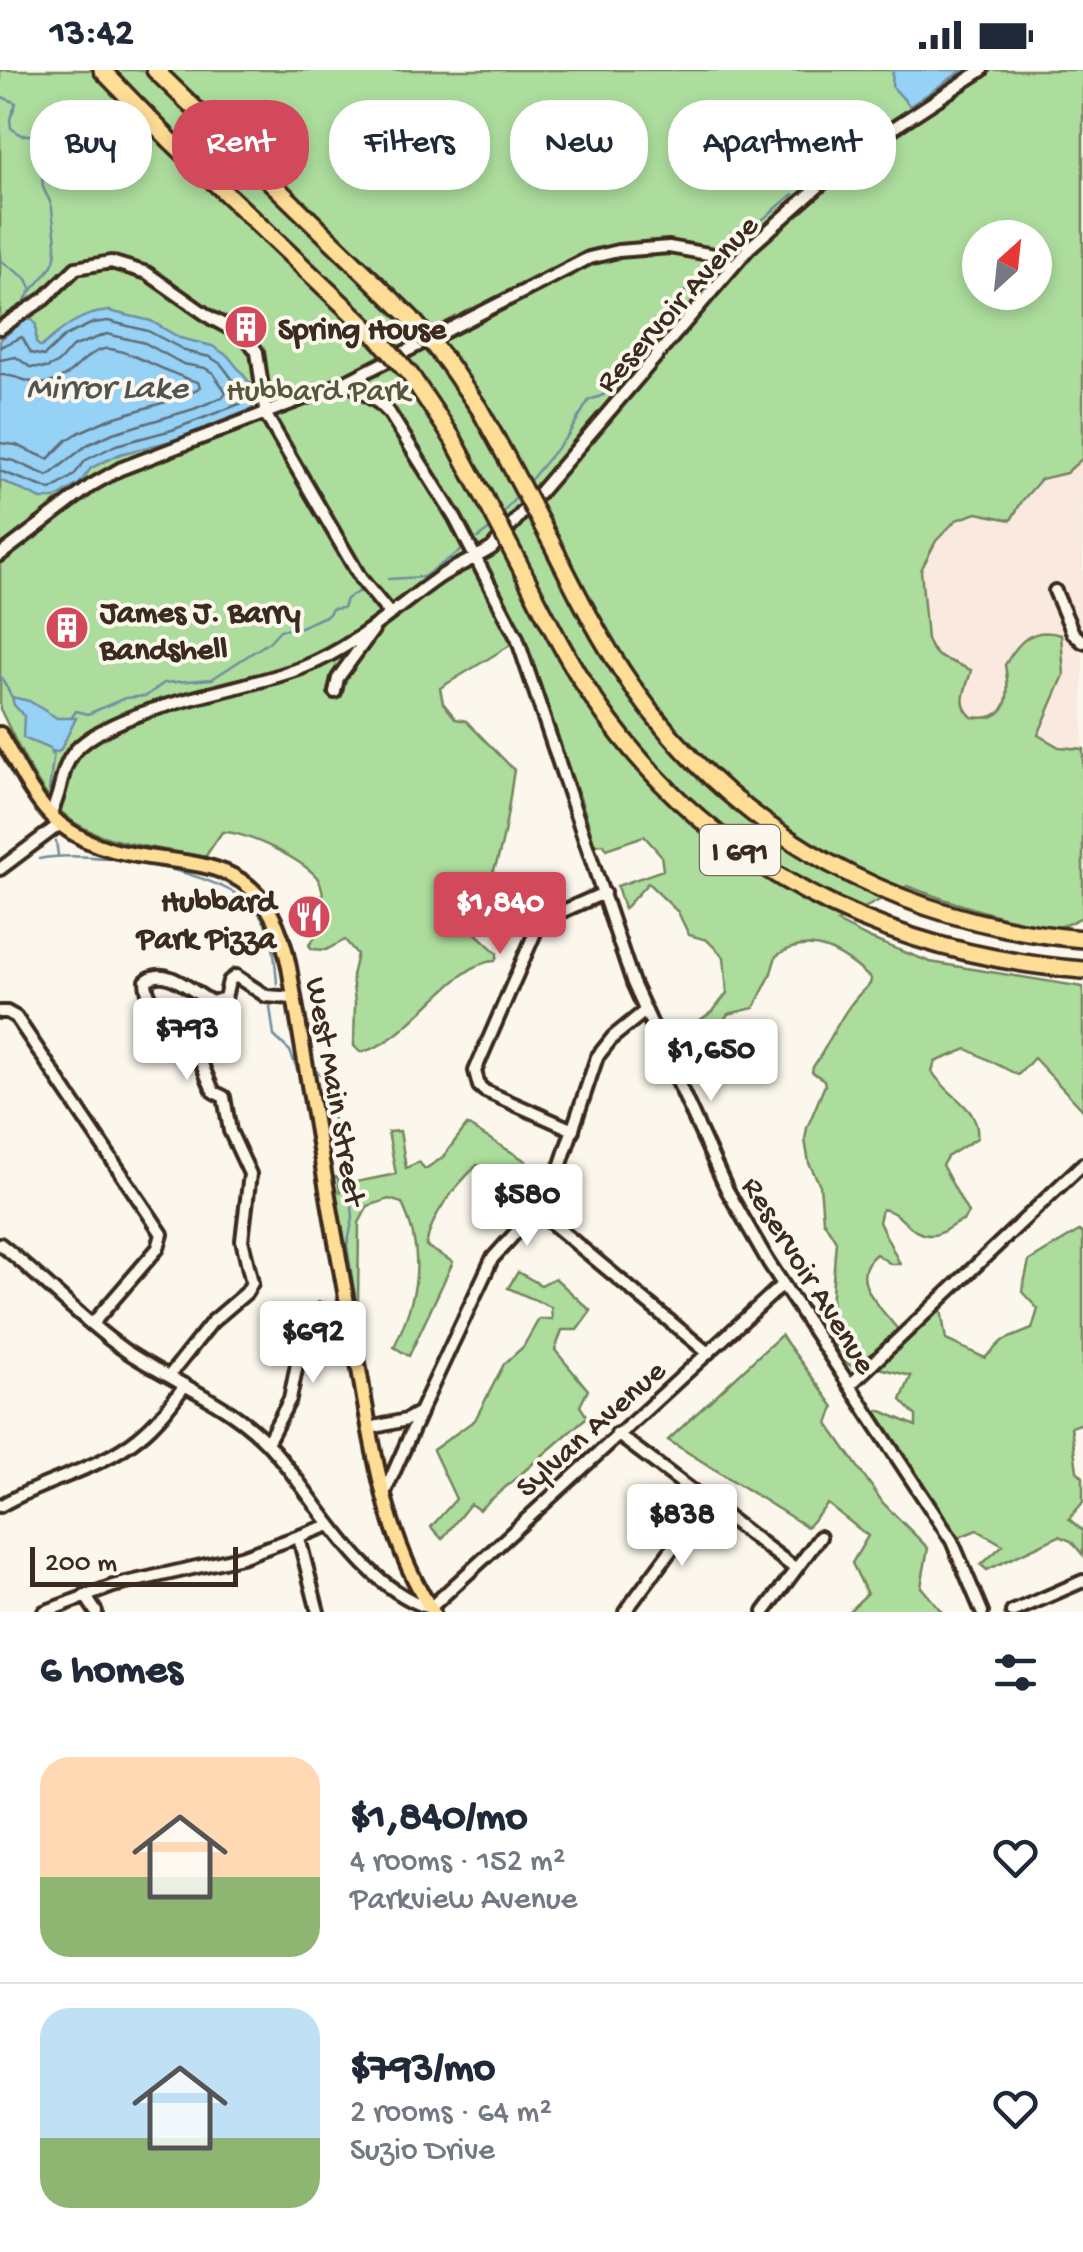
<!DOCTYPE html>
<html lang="en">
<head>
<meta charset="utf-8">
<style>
  body { margin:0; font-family:"Gochi Hand",sans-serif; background:#f2f2f3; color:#1f2937; height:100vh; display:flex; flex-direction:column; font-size:38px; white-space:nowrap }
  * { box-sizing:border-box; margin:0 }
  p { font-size:32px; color:#747a83 }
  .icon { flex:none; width:55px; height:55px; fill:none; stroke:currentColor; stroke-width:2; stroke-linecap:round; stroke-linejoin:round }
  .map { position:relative; height:1542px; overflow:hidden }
  .details { display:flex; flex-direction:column; background:#fff; flex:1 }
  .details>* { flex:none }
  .guide { position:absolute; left:30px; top:30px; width:1025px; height:90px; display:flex; gap:20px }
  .needle { width:65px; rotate:27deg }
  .buttons { position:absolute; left:962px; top:150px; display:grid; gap:20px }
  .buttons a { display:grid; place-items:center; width:90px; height:90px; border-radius:50%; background:#fff; box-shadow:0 5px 15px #0003; font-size:50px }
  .scale { position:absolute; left:30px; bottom:25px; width:208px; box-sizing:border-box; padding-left:10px; border:5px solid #3b2a1e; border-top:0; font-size:28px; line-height:35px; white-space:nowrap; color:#3b2a1e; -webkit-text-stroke:8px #fbf7ec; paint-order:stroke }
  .price { position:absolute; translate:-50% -85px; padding:0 22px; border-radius:10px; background:#fff; color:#222; font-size:32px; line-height:65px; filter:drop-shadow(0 2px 5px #0008) }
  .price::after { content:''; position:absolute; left:50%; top:60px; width:30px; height:22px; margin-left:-15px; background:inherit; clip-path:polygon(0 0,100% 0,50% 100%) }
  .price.active { background:#d1495b; color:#fff }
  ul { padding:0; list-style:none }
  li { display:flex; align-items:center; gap:30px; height:250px; padding:0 40px }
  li+li { border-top:2px solid #e0e1e3 }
  li span { display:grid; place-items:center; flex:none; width:280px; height:200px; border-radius:30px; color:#555 }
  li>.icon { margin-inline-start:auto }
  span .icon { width:120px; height:120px; fill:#fffc; stroke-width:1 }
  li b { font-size:42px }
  h2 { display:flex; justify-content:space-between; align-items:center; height:120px; padding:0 40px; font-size:42px }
  .pill { padding:0 35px; border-radius:40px; background:#fff; box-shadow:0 5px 15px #0003; font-size:35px; line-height:90px }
  .pill.active { background:#d1495b; color:#fff }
  .status { display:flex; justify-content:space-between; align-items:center; height:70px; padding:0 50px; background:#fff; direction:ltr }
  .status svg { height:28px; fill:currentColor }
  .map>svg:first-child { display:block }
  .built { fill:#fae9df }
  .green { fill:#acdd9d; stroke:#74845e; stroke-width:2.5; fill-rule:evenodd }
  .water { fill:#96d1f6; stroke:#728ea0; stroke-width:2.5 }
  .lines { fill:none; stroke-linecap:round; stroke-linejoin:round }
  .shore { stroke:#5f6d74; stroke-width:2.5 }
  .stream { stroke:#728ea0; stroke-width:2.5 }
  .minor-casing { stroke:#3b2a1e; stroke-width:18 }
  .major-casing { stroke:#3b2a1e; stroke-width:20 }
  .highway-casing { stroke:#3b2a1e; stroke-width:22 }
  .minor { stroke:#fbf7ec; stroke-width:10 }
  .major { stroke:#fedd96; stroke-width:12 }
  .highway { stroke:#fedd96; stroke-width:15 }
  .highway-bridge-casing { stroke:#3b2a1e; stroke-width:22; stroke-linecap:butt }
  .highway-bridge { stroke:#fedd96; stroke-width:15 }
  .labels { text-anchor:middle; stroke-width:8; stroke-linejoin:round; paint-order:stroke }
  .shield { fill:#fbf7ec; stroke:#75685c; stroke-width:2.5 }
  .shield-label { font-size:30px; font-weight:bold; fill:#3b2a1e }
  .street-label { font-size:32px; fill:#3b2a1e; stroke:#fbf7ec }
  .poi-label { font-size:32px; font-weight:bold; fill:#3b2a1e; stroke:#fbf7ec; text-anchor:start }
  .park-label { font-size:32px; fill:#57573e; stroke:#fbf7ec }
  .water-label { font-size:35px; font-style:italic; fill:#525454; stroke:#fbf7ec }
</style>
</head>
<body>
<div class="status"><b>13:42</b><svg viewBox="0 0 49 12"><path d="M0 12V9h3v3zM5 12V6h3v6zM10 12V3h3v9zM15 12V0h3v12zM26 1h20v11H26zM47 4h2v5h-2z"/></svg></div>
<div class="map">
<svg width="1083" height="1542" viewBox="0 0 1083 1542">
  <rect width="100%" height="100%" fill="#fbf7ec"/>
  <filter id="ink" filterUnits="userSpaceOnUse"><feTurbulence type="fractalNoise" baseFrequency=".01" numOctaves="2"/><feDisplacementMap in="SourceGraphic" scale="20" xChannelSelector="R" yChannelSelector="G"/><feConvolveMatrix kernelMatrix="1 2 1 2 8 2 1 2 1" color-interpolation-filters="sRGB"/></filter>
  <g filter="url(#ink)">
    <path class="built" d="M1083,388V679H1064L1038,665L1064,605L1060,565L1044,561L1021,571L1005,595L1010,619L1004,638L995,645L980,649L970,646L963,634V623L972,603L938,586L927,569L921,500L936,471L956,450L977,443L1011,450L1022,431L1041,409L1066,403Z"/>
    <path class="green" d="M0,0H1083V388L1066,403L1041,409L1022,431L1011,450L977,443L956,450L936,471L921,500L927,569L931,578L938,586L971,600C968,617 955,632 972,647C1012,653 1010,623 1005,595C1018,572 1032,556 1061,565L1064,605L1038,665L1059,677L1083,679V847C1076,849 1068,855 1061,856C1031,859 938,828 907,816L837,852L871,869L930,892L1083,917V1040L1034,988L1018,1005L967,979L935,992L932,1001C945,1026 981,1036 977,1068L947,1087L942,1095L968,1143L963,1151C950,1154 945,1164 933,1165C909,1167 904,1142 882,1139L879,1152L900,1194H891L876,1184C845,1209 883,1239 898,1260L859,1297L854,1298L842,1290L823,1253L831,1236L836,1171L823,1150L820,1115L809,1093L805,1070L807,1058L825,1015L824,1010L812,1002L813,997C834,967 840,940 870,914L871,909C843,883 811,862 776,886L770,906L754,938L728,944L715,962L707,956L693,960V955L713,941L727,923L724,887L707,870L689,865L678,842L648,813L624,839L617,816L663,800L661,785L644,766L606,779L604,774L594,775C583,723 557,677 541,627C534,607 532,587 522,568L440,618L443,633L456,649L466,651L514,700C509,729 504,785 489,810C480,823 467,834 458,847L497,883V887L495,891C454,891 406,976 360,982L354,976L355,933L352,906L357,884L345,870L326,880L312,879L309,875C313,869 320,863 322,856C326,846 324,818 318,809C308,792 243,760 222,762L205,787C166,779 103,774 71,750C37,724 19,676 0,639ZM980,168H1035V222H980Z
      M467,1055L526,1091L511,1108L477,1095C454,1118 432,1142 426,1176L453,1192L409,1286L394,1277C418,1227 426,1185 402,1133L389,1129L368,1136L359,1153L358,1235L353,1231L331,1108L338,1107L340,1122L354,1118L356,1112L396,1104L388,1062L400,1061L406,1098L419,1092L425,1099L442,1088Z
      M1079,1161L1083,1164V1353L1071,1357L1077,1401L1083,1407V1432L1069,1449L1083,1461V1485L1071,1471L1059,1466L987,1500L981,1495L1003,1475L977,1460L957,1468L875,1342L879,1340L916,1356V1346L901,1330L911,1306L875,1297L940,1233L946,1270L985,1288L1002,1271L1032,1259L1038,1239L1022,1222L1029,1191Z
      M518,1202L541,1215L555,1208L591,1241L577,1260H562L555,1280L588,1320L580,1336L587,1347L479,1440L470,1434L442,1469L431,1457L456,1429L433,1380L475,1350L504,1294L523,1277L539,1249H552L551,1237L508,1218Z
      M781,1265L834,1337L828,1354L883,1433L928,1478L921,1517L942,1542H848L867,1524L852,1493L868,1466L828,1434L807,1457L668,1370Z"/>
    <path class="water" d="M893,0H963L910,36L892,16Z
      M109,241L151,251L180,268L212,276L228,286L254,318L256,325L252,339L175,370L120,384L91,398L80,413L55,429H41L0,410V270L29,246L36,255V273L41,277C62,259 79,243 109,241Z
      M12,627L29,631L57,648H76L60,681L51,684L50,679L23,668L24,646L14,635Z"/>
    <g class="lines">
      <path class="shore" d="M0,277L22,267L31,283L44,286L65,266L93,253L108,251L148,261L188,282L210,287L221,294L245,326L242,333L172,360L116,375L86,390L73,406L51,420L0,401
        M0,290L16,287L30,297L47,298L59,292L72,277L107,264L145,273L183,294L205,298L213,303L226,322L223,327L194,339L113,363L87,375L48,406L14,391L0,388
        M0,305C18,304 33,318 52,312C73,307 82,284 104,279C123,276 173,307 198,312L200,317L189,325L109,349L80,362L67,370L48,389L16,375L0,373"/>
      <path class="stream" d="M0,26L16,33L10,49L11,58L21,65H31L45,78C47,92 40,102 43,116C44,123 51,130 52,138C53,154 59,176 54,191C47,209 29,217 23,235
        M756,155L793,124
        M0,176V181
        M724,181L739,167
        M0,190L27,209L31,218
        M682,225L713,191
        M528,413L568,365L589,330C610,324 619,319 623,297L642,281L677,230
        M0,429V430
        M0,436V459
        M502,444L519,424
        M478,468L491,458
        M388,509L423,507L463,479
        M0,605L13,629
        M72,647L76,641L88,644L125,628L146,626L164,613L212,609L269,572L280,560L298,558L328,545L332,539L343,538L346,529L363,519
        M49,721L54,681
        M56,771L58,785
        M39,789C86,778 225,800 257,841C274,862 275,888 277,914
        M270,937L274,966L290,981L297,999
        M316,1001L323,1006L328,1039L337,1058
        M351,1125L353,1148L347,1176L360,1258L355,1259
        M336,1265L348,1261"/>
      <defs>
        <path id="minor" d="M0,258L44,229L76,198L111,192L147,203L211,248L246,267L257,282L266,345L361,509L390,544
          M346,312L379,333L390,344L455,448L517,568L633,913L727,1120L769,1193L952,1471L982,1542
          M0,485L92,415L120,399L346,312L589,188L618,181L669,177L714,185L733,196
          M1055,521L1073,563L1083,572
          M335,622L338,608L373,560
          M50,744C64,722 58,696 80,676C128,633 242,622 304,597C355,577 394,539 438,508C455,496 475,489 492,478L749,178L860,80L982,0
          M0,799L60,754
          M0,942H7L16,947L162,1164L158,1178L93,1253
          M573,1060L485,1021L479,1016L475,1001L537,858L554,845L604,823
          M536,1140L708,1283
          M0,1174C42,1207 79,1248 123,1279C174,1314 234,1333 275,1382C319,1433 361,1516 430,1538L783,1214
          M169,1306L212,1252L246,1223L252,1213L242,1170L250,1104L230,1061L224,1027L214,1022C205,1005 200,985 190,969C176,948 146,938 146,911C166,894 193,923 212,932L225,928L229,911L236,906L266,926L294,928
          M851,1314L1083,1094
          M370,1358L406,1350L420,1342L492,1189L536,1140L555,1112L597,987L613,967L645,941
          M617,1364L796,1499
          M267,1373L290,1329L297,1294L321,1240
          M384,1424L420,1343
          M0,1436C44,1410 99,1400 139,1367C158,1352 171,1334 185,1315
          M299,1468L318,1542
          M85,1525L96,1542
          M44,1542L113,1516L241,1487L330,1455
          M625,1542L706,1433
          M764,1542L820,1467
          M1012,1542L1083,1511"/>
        <path id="major" d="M0,664C16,693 33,732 60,754C146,822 260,745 289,897C310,1020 330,1143 353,1265C370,1357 380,1462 433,1542"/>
        <path id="highway" d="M102,0L170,70L380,270
          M155,0L411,248
          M447,292L479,338L506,387
          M411,306L453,369L485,429
          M550,470C575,520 600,570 632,616C737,766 902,854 1083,869
          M518,492C542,539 565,587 595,631C710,799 884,884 1083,900"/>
      </defs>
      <use href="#minor" class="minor-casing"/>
      <use href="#major" class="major-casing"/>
      <use href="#highway" class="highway-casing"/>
      <use href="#minor" class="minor"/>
      <use href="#major" class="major"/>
      <use href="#highway" class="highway"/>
      <defs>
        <path id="highway-bridge" d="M411,248L447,292
          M380,270L411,306
          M506,387L550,470
          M485,429L518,492"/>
      </defs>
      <use href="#highway-bridge" class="highway-bridge-casing"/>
      <use href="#highway-bridge" class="highway-bridge"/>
    </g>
  </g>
  <defs>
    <symbol id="building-disc" viewBox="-11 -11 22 22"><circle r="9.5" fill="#d1495b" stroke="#fbf7ec"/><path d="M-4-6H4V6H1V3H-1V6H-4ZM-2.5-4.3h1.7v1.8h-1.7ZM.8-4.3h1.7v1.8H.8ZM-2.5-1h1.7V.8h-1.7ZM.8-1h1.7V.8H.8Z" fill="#fff"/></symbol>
    <symbol id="restaurant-disc" viewBox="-11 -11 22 22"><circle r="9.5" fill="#d1495b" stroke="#fbf7ec"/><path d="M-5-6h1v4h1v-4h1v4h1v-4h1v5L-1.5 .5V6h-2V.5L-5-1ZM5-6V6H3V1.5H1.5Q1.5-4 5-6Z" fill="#fff"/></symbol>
  </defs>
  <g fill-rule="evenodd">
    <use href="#building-disc" x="221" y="232" width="50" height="50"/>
    <use href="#building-disc" x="42" y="533" width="50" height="50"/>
    <use href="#restaurant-disc" x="284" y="822" width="50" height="50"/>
  </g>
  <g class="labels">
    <rect class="shield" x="700" y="755" width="80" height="50" rx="8"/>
    <g class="shield-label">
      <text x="740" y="790">I 691</text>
    </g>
    <g class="street-label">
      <text transform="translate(675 232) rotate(-48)" y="11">Reservoir Avenue</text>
      <text transform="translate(338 1021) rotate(80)" y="11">West Main Street</text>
      <text transform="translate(811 1204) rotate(58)" y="11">Reservoir Avenue</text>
      <text transform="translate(589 1357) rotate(-42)" y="11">Sylvan Avenue</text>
    </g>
    <g class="poi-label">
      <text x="278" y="268">Spring House</text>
      <text x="100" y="551">James J. Barry<tspan x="100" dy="37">Bandshell</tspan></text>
      <text x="276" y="840" text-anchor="end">Hubbard<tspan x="276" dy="37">Park Pizza</tspan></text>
    </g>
    <g class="park-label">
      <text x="318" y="329">Hubbard Park</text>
    </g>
    <g class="water-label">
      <text x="107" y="327">Mirror Lake</text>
    </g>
  </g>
</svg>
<div class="buttons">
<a><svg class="needle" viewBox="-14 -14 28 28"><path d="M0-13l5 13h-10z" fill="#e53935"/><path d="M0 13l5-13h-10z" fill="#747a83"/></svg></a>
</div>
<div class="scale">200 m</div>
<b class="price active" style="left:500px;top:887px">$1,840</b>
<b class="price" style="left:187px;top:1013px">$793</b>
<b class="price" style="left:711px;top:1034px">$1,650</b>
<b class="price" style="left:527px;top:1179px">$580</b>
<b class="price" style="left:313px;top:1316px">$692</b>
<b class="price" style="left:682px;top:1499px">$838</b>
<div class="guide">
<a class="pill">Buy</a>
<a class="pill active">Rent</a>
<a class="pill">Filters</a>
<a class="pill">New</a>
<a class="pill">Apartment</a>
</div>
</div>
<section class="details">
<h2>6 homes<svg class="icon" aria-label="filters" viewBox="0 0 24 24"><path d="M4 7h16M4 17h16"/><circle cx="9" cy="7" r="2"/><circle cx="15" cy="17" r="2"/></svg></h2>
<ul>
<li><span style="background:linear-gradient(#ffd9b3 60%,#8fb573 0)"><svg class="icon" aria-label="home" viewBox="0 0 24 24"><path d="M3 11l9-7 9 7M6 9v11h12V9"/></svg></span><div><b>$1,840/mo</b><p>4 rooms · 152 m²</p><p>Parkview Avenue</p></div><svg class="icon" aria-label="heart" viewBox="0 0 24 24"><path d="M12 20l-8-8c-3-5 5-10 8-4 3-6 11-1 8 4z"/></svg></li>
<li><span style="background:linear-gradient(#bfe0f5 65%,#8fb573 0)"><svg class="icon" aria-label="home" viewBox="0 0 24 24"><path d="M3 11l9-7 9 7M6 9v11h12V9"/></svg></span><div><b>$793/mo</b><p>2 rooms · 64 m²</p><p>Suzio Drive</p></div><svg class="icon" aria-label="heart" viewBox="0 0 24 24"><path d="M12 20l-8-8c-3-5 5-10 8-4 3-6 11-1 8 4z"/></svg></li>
</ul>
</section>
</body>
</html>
